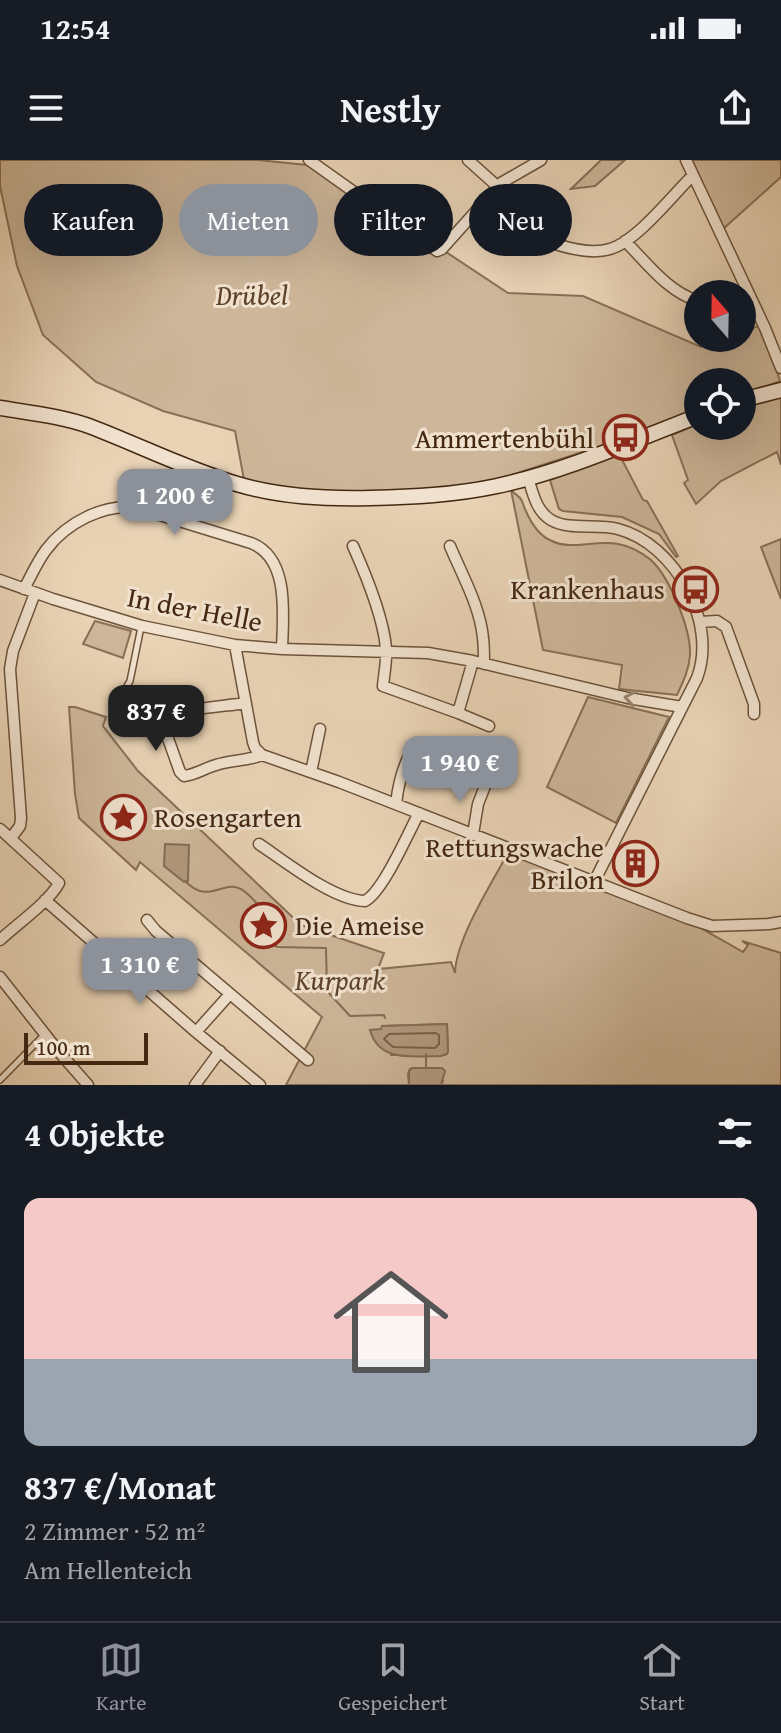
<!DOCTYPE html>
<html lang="de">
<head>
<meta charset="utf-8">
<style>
  body { margin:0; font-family:"Gentium Book Plus",serif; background:#242831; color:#f1f3f6; height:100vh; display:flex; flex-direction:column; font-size:30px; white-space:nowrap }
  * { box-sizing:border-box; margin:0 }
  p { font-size:26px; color:#9ea1a6 }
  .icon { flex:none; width:44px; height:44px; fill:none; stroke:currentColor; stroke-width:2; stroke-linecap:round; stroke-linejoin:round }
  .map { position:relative; height:925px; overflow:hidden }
  .panel { display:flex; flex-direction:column; background:#171b24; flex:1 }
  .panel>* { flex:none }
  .banner { position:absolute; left:24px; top:24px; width:734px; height:72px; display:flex; gap:16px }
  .needle { width:52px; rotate:340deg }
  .fabs { position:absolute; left:684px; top:120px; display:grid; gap:16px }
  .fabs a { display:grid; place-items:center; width:72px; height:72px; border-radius:50%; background:#171b24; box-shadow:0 8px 32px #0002; font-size:40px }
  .scale { position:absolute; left:24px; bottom:20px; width:124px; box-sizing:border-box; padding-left:8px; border:4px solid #442811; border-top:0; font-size:22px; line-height:28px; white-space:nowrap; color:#442811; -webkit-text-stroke:6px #f1e2cf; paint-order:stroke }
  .price { position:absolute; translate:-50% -68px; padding:0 18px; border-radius:16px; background:#8c9099; color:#fff; font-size:26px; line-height:52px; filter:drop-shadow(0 2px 4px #0008) }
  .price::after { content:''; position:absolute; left:50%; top:48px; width:24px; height:18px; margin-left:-12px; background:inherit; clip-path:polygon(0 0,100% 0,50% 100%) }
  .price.on { background:#222; color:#fff }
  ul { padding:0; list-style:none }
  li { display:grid; align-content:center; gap:16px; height:424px; padding:0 24px }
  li+li { border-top:2px solid #363941 }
  li span { display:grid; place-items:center; height:248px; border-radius:16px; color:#555 }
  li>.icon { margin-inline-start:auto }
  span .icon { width:144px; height:144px; fill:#fffc; stroke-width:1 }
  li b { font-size:34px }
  h2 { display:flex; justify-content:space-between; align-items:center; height:96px; padding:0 24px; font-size:34px }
  .chip { padding:0 28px; border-radius:36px; background:#171b24; box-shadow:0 8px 32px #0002; font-size:28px; line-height:72px }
  .chip.on { background:#8c9099; color:#fff }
  .status { display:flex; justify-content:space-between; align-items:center; height:56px; padding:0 40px; background:#171b24; direction:ltr }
  .status svg { height:22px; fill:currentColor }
  header { display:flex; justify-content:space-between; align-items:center; height:104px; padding:0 24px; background:#171b24; font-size:36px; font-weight:800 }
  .tabs { display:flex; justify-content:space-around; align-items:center; height:112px; border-top:2px solid #363941; background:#171b24; font-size:22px; color:#9ea1a6 }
  .tabs a { display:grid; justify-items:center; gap:4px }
  .tabs .on { color:#8c9099 }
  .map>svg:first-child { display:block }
  .green { fill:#cdb699; stroke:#886f55; stroke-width:2; fill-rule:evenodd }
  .water { fill:#b1997d; stroke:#856c52; stroke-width:2 }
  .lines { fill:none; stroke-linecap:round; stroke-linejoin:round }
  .shore { stroke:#7a6047; stroke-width:2 }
  .stream { stroke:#856c52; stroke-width:2 }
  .lane-casing { stroke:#6d533a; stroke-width:8 }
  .street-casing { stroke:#6d533a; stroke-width:13 }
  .secondary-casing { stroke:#442811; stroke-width:17 }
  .lane { stroke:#f1e2cf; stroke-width:5 }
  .street { stroke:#f1e2cf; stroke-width:10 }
  .secondary { stroke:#f1e2cf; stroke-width:14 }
  .oneway { stroke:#9a8570 }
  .labels { text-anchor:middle; stroke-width:6; stroke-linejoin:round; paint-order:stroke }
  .park-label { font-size:28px; font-style:italic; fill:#5f442c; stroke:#f1e2cf }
  .poi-label { font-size:28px; fill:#442811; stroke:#f1e2cf; text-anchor:end }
  .street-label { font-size:28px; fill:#442811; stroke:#f1e2cf }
</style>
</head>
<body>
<div class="status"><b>12:54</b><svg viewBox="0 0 49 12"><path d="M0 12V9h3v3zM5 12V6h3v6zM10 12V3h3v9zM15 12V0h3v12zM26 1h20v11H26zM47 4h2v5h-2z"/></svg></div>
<header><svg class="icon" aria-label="menu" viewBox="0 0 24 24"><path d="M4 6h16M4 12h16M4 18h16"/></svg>Nestly<svg class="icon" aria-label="share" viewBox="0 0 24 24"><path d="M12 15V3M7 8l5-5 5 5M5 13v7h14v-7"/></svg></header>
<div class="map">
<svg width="781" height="925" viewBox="0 0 781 925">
  <rect width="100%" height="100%" fill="#e9d3b5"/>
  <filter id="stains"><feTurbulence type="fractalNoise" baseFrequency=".0025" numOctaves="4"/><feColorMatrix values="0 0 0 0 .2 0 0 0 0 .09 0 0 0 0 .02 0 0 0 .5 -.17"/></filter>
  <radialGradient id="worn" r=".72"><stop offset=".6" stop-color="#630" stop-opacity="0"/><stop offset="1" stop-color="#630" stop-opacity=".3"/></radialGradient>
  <path class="green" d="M0,0H258L307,5L446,92L508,133L583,136L701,187L726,178H742V172L761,165L780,221L742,236V222H698V253L663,266L496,320L430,330L316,332L244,320L235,271L163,251L96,222L43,175L17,106L0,26Z
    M601,0H625L595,26L571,29Z
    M692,0H781V17L723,69Z
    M781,237V305L777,292L721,321L696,344L684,323L688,320L672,275L698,264V266H742V247Z
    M619,294L643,340L647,341L678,396L676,397L659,374L622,357L563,351L559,349L550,320Z
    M511,330C512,331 519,337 520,338C523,341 523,345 525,349C530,361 539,376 552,381C571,391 597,379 618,384C630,386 641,392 651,400C670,418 691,469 690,495C689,510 683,522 677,535L619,529L622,505L543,490Z
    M781,379V439L761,387Z
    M95,461L131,471L123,498L83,484Z
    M588,537L669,557L616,663L547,627Z
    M69,547H75L106,557L103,566L138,611L301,765L384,793L378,809L451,802L455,813C456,779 491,724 508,693L690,762L743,792L748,785L742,781L781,793V925H441L443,921L432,910L410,909L408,914L409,925H286L322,857L140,702L136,710L79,658L75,634ZM447,864L448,891L445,895H391L382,869V866Z"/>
  <path class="water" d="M165,684L189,685L188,721L184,722L164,706Z
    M447,864L448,891L447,894L441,896C413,896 379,903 370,870L381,869L382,866Z
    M412,908H442L445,911L441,925H409V911Z"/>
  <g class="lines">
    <path class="shore" d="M436,873L439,875V884L435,888L393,887L384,879L389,874Z"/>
    <path class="stream" d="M185,721C210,747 224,716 244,731C250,736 258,743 261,750C269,765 255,781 278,787L326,788L327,831L350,856L384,855L385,858
      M426,908V894"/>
    <defs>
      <path id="lane" d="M124,531L130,521L141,467
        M0,920L44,875"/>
      <path id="street" d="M309,0L437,91L442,89L501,23L541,0
        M468,0L497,26
        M686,0L765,168L781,208
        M489,38C487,59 504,62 520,70C544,81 584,97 610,89C637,81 672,36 693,15
        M625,81C647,103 668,132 698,141
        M528,318C533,333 536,351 551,360C570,371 597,363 618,369C675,384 718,462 697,518L594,722
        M353,386C366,415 383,456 386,488C387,501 384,514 383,526L458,553
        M450,386C462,415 480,446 483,478C484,486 484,495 484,504
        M0,420L53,439L142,466L235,485L282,489L428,493L473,501L628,538L682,547
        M24,429C31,416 37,402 46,390C66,363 104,343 137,348L251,383C290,398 283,455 282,489
        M700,462L717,461L726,467L754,544V554
        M235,485L253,582L255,588L262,595L339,622L687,758L712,766L769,764L781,762
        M473,501L458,553L489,566
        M245,543C222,547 184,547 165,561V570L180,612L184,616C195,615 205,608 216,605C231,600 247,601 262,595
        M311,612L320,569
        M396,644C398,626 401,612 409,596
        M0,669L59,723C50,741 16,765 0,780
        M473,674L478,644L485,626
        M11,678L20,666L21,658L10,509L13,491L35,433
        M259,684C286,702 333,740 365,741C383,732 408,673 419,653
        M45,740L196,872L260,925
        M147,760L156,771L308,900
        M0,817L59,892L88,925
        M196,872L230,834
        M195,925L220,891"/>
      <path id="secondary" d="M742,240L781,230
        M0,248C30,253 61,256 89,266C139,285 186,309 237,324C280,337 325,339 370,338C412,337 455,335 497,326C566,311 632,281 698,256"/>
    </defs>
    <use href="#lane" class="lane-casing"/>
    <use href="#street" class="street-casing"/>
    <use href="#secondary" class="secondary-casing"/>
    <use href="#lane" class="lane"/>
    <use href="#street" class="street"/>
    <use href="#secondary" class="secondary"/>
  </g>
  <defs><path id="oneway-chevron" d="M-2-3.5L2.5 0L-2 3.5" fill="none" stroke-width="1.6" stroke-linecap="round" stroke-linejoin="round" transform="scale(2)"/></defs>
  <use class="oneway" href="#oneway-chevron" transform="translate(630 538) rotate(-170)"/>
  <defs>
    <symbol id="bus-ring" viewBox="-11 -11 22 22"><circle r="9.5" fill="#f1e2cf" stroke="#8f2418" stroke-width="1.5"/><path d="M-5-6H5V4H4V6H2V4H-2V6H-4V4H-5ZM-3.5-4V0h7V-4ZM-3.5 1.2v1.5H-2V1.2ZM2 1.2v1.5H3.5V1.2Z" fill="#8f2418"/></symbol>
    <symbol id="sight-ring" viewBox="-11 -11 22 22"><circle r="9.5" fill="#f1e2cf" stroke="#8f2418" stroke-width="1.5"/><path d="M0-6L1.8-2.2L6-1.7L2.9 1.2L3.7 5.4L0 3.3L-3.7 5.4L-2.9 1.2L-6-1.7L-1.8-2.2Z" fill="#8f2418"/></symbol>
    <symbol id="building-ring" viewBox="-11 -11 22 22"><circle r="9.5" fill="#f1e2cf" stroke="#8f2418" stroke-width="1.5"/><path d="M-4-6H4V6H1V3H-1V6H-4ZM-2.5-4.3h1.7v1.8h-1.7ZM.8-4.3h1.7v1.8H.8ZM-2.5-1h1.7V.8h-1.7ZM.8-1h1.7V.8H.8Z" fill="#8f2418"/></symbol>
  </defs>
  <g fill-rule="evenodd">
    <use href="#bus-ring" x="600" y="252" width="51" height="51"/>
    <use href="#bus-ring" x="670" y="404" width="51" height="51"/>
    <use href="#sight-ring" x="98" y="632" width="51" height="51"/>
    <use href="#building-ring" x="610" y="678" width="51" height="51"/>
    <use href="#sight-ring" x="238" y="740" width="51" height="51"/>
  </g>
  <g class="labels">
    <g class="park-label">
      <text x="252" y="145">Drübel</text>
      <text x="340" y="830">Kurpark</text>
    </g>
    <g class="poi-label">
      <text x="594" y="288">Ammertenbühl</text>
      <text x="665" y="439">Krankenhaus</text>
      <text x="154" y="667" text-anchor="start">Rosengarten</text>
      <text x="604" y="697">Rettungswache<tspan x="604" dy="32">Brilon</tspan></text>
      <text x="295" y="775" text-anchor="start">Die Ameise</text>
    </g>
    <g class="street-label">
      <text transform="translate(195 449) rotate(11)" y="10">In der Helle</text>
    </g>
  </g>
  <rect width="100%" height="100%" filter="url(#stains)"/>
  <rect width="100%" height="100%" fill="url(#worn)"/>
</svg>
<div class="fabs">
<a><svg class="needle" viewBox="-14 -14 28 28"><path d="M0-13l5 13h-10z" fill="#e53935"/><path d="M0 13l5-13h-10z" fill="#9ea1a6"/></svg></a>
<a><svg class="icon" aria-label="locate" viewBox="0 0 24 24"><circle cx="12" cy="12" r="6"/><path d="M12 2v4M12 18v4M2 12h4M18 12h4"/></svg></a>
</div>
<div class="scale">100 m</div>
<b class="price" style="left:175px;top:377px">1 200 €</b>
<b class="price on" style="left:156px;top:593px">837 €</b>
<b class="price" style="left:460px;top:644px">1 940 €</b>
<b class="price" style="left:140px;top:846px">1 310 €</b>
<div class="banner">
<a class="chip">Kaufen</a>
<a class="chip on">Mieten</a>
<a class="chip">Filter</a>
<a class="chip">Neu</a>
</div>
</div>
<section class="panel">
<h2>4 Objekte<svg class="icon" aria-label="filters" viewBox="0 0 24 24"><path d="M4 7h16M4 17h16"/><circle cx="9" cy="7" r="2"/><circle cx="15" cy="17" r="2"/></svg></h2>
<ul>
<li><span style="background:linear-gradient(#f6c9c9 65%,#9aa5b1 0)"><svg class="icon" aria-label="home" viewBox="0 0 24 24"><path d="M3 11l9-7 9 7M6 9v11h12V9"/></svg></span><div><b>837 €/Monat</b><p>2 Zimmer · 52 m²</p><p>Am Hellenteich</p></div></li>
</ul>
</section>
<nav class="tabs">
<a class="on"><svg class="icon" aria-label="map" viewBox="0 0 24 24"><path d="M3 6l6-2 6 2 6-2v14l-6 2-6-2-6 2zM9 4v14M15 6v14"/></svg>Karte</a>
<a><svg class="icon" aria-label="saved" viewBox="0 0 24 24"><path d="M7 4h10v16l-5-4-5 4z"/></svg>Gespeichert</a>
<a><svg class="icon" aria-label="home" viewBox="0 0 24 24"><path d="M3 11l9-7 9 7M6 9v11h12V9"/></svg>Start</a>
</nav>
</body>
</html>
